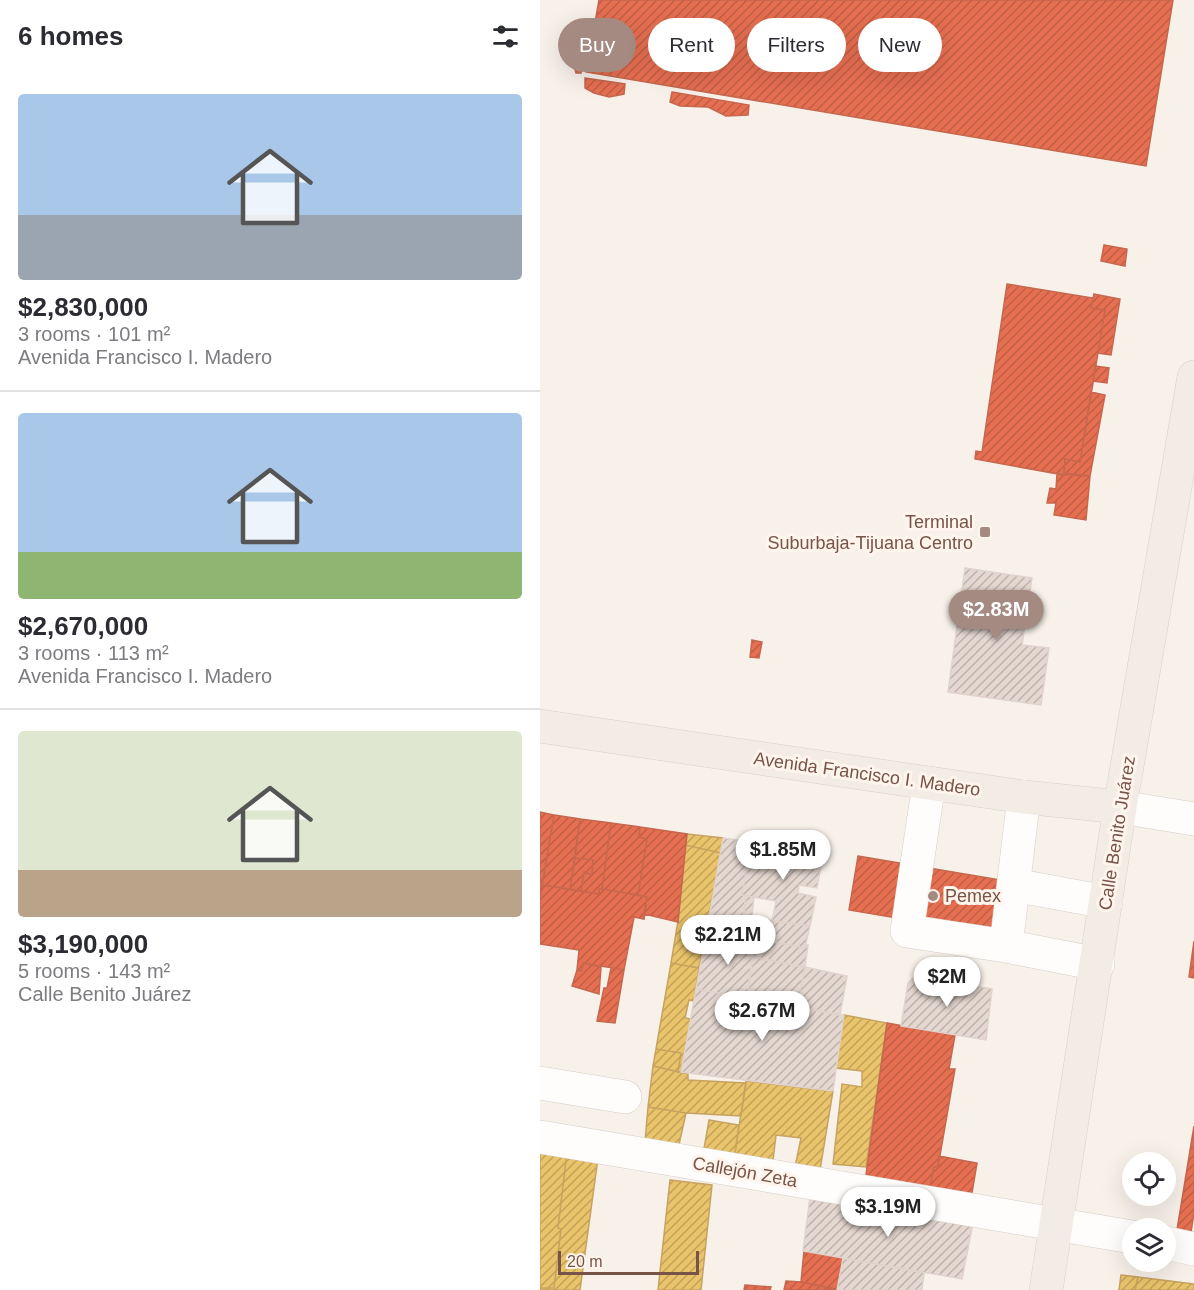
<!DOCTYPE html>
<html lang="en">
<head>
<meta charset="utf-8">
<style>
  body { margin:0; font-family:Helvetica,sans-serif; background:#f2f2f3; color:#2b2b33; height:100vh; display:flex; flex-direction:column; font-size:22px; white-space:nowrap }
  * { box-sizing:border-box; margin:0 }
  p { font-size:20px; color:#7c7c81 }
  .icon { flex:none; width:33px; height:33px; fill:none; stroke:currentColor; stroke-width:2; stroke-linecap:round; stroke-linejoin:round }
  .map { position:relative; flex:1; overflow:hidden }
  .panel { display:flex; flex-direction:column; background:#fff; width:540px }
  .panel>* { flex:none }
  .guide { position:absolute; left:18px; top:18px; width:546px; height:54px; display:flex; gap:12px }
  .fabs { position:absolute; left:582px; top:1152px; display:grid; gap:12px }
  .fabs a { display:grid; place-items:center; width:54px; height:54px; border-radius:50%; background:#fff; box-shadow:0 6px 24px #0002; font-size:30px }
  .scale { position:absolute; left:18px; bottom:15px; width:141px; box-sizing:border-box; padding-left:6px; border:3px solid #785348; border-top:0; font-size:16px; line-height:21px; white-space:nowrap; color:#785348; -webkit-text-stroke:4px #fff5ec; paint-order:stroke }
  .price { position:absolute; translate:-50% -51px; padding:0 14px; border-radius:21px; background:#fff; color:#222; font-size:20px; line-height:39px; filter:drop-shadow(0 2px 3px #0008) }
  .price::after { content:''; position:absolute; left:50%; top:36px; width:18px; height:14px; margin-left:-9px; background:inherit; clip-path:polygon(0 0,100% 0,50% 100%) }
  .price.active { background:#a58a81; color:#fff }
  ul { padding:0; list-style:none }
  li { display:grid; align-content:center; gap:12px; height:318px; padding:0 18px }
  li+li { border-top:2px solid #e1e1e2 }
  li span { display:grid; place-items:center; height:186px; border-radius:6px; color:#555 }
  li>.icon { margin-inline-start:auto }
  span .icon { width:108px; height:108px; fill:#fffc; stroke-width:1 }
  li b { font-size:26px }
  h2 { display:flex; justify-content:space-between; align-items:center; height:72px; padding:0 18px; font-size:26px }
  .chip { padding:0 21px; border-radius:27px; background:#fff; box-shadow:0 6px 24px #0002; font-size:21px; line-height:54px }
  .chip.active { background:#a58a81; color:#fff }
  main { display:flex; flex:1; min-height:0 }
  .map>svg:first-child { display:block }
  .homes { fill:url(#homes-hatch); stroke:#c7a260; stroke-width:1.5 }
  .shops { fill:url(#shops-hatch); stroke:#c6674e; stroke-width:1.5 }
  .building { fill:url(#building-hatch); stroke:#e1d3cc; stroke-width:1.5 }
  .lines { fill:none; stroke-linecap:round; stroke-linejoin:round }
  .minor-casing { stroke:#d6ccc6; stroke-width:34 }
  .major-casing { stroke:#dacec9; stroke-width:34 }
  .minor { stroke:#fefdfc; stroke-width:33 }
  .major { stroke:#f3ece5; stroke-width:33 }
  .poi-dot { fill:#a58a81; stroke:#fff5ec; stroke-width:2 }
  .labels { text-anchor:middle; stroke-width:6; stroke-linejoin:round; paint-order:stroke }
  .poi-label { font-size:18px; fill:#785348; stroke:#fff5ec; text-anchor:end }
  .street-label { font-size:18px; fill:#785348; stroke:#fff5ec }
</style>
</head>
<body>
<main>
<section class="panel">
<h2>6 homes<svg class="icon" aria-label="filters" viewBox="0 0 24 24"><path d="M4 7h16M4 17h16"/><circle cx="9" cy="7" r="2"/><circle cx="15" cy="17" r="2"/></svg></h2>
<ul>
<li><span style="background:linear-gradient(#a9c7e8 65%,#9aa5b1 0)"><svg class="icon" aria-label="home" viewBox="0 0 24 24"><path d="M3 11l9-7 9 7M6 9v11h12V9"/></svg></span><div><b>$2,830,000</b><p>3 rooms · 101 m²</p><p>Avenida Francisco I. Madero</p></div></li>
<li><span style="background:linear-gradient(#a9c7e8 75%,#8fb573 0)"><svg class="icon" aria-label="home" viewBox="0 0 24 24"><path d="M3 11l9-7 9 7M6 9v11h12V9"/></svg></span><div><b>$2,670,000</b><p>3 rooms · 113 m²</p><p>Avenida Francisco I. Madero</p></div></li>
<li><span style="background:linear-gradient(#dfe7d0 75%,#b9a48a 0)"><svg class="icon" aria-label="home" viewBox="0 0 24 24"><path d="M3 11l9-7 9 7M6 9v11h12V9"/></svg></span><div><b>$3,190,000</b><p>5 rooms · 143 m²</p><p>Calle Benito Juárez</p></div></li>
</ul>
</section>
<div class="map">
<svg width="654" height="1290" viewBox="0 0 654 1290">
  <defs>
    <pattern id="homes-hatch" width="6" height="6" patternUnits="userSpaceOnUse" patternTransform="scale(1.5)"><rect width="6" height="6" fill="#e9c46a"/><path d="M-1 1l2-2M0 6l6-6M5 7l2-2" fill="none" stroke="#c2a259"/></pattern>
    <pattern id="shops-hatch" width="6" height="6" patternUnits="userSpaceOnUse" patternTransform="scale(1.5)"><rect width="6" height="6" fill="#e76f51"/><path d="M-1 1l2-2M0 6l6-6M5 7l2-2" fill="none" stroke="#c05e45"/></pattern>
    <pattern id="building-hatch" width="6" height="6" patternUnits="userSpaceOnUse" patternTransform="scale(1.5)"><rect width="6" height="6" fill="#e5d8d1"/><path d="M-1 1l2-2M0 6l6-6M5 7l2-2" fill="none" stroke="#beb2ac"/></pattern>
  </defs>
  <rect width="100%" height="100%" fill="#f8f1ea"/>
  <path class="homes" d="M147,834L183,838L181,853L145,845Z
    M145,845L181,853L159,968L131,963L138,921Z
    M131,963L159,968L154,1001L149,1000L145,1018L151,1019L141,1072H138L141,1053L116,1049Z
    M304,1015L347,1023L326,1167L293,1164L302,1084L322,1087V1071L296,1068Z
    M116,1049L141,1053L138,1072L113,1066Z
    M113,1066L148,1074V1080L206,1083L201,1116L146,1113L108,1107Z
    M206,1081L293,1091L278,1182L253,1177L261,1138L236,1135L233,1160L193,1166Z
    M108,1107L146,1113L138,1149L105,1142Z
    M169,1120L199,1125L193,1166L162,1160Z
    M0,1148L27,1152L18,1228L21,1229L14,1288H0Z
    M27,1152L58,1158L40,1290H0V1288H14L21,1229L18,1228Z
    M130,1180L172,1185L161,1290H118Z
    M581,1275L598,1277L595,1290H579Z
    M598,1277L654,1284V1290H595Z"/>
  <path class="shops" d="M59,0H633L606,166L46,72Z
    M43,36L47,37L41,73H36L33,62L34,49Z
    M45,78L85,84L84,94L69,97L54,93L45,88Z
    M132,92L209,105L208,115L186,116L168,107L140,106L130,102Z
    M564,245L587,249L585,266L561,261Z
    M467,284L553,298L551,308L565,310L540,462L525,459L524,475L435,459L436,451L442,452Z
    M554,294L580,299L571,355L558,353L565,310L551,308Z
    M555,366L569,368L567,383L553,381Z
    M551,392L565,395L550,476L524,473L525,459L540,462Z
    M517,474L550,476L546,520L514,515L516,503H507L510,488L516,489Z
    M212,640L222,642L219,658L210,657Z
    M0,812L14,815L0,899Z
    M14,815L40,819L30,889L2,885Z
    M40,819L71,823L62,889H59V894L41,891L44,872L52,875L53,860L35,858Z
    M71,823L100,827L99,837L107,839L98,895L62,889Z
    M100,827L147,834L138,922L104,914L107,897L98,895L107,839L99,837Z
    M318,856L478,883L469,937L309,910Z
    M35,858L53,860L52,875L44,872L41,891L30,889Z
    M2,885L59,894V889H62L107,897L104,919L94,917L84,970L43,963L42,971L37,970L39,950L0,944V899Z
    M654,941V978L649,977Z
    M43,963L61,967L59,994L32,986L37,970L42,971Z
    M71,968L84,970L75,1023L57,1021L64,988H67Z
    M347,1023L415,1035L409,1069H415L398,1167H394L388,1198L324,1189Z
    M654,1126V1213L649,1245L635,1242Z
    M399,1156L437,1163L430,1205L388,1198L394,1167H398Z
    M264,1251L303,1258L297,1289L261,1282Z
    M246,1281L261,1282L297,1290H244Z
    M205,1285L231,1287L230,1290H204Z"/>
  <path class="building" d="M425,568L492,578L482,645L509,648L501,705L408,692Z
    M183,838L211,842L202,895L206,896L200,933L193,932L191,943L165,940Z
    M211,842L283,855L277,888L259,885L258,893L276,897L270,926L232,921L236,901L202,895Z
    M206,896L214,897L212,916L204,915Z
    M221,919L270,926L265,948L218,939Z
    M193,932L219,936L218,939L216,938L207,998L156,989L165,940L191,943Z
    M216,938L265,948L266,945H268L265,967L212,957Z
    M212,957L265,967L257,1007L207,998Z
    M265,967L307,976L300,1015L257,1007Z
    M374,977L452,989L446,1040L361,1026L368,983Z
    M156,989L304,1015L293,1091L141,1072Z
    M270,1197L433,1223L422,1279L263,1251Z
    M303,1258L384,1273L382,1290H297Z"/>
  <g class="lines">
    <defs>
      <path id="minor" d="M389,783L367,931L466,946L558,964
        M580,807L654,819
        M474,885L566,902
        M466,946L484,797
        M0,1083L85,1097
        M0,1137L592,1237
        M626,1243L654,1249"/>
      <path id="major" d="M0,726L484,797L580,807
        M506,1290L580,807L654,377"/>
    </defs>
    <use href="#minor" class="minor-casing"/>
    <use href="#major" class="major-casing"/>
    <use href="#minor" class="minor"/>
    <use href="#major" class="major"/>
  </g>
  <g class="poi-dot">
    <rect x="439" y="526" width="12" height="12" rx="3"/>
    <circle cx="393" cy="896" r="6"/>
  </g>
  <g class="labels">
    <g class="poi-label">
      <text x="433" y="528">Terminal<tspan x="433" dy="21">Suburbaja-Tijuana Centro</tspan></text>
      <text x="405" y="902" text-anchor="start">Pemex</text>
    </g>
    <g class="street-label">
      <text transform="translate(327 774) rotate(8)" y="6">Avenida Francisco I. Madero</text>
      <text transform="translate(577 833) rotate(-81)" y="6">Calle Benito Juárez</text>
      <text transform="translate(205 1172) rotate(10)" y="6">Callejón Zeta</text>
    </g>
  </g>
</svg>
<div class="fabs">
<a><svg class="icon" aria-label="locate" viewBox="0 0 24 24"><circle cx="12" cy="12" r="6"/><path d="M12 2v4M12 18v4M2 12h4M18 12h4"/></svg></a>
<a><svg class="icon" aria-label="layers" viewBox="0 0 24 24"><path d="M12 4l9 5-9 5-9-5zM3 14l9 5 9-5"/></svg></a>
</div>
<div class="scale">20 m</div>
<b class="price active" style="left:456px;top:641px">$2.83M</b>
<b class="price" style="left:243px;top:881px">$1.85M</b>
<b class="price" style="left:188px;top:966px">$2.21M</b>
<b class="price" style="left:407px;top:1008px">$2M</b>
<b class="price" style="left:222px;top:1042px">$2.67M</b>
<b class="price" style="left:348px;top:1238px">$3.19M</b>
<div class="guide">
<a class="chip active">Buy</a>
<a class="chip">Rent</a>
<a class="chip">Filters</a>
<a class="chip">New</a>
</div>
</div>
</main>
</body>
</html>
